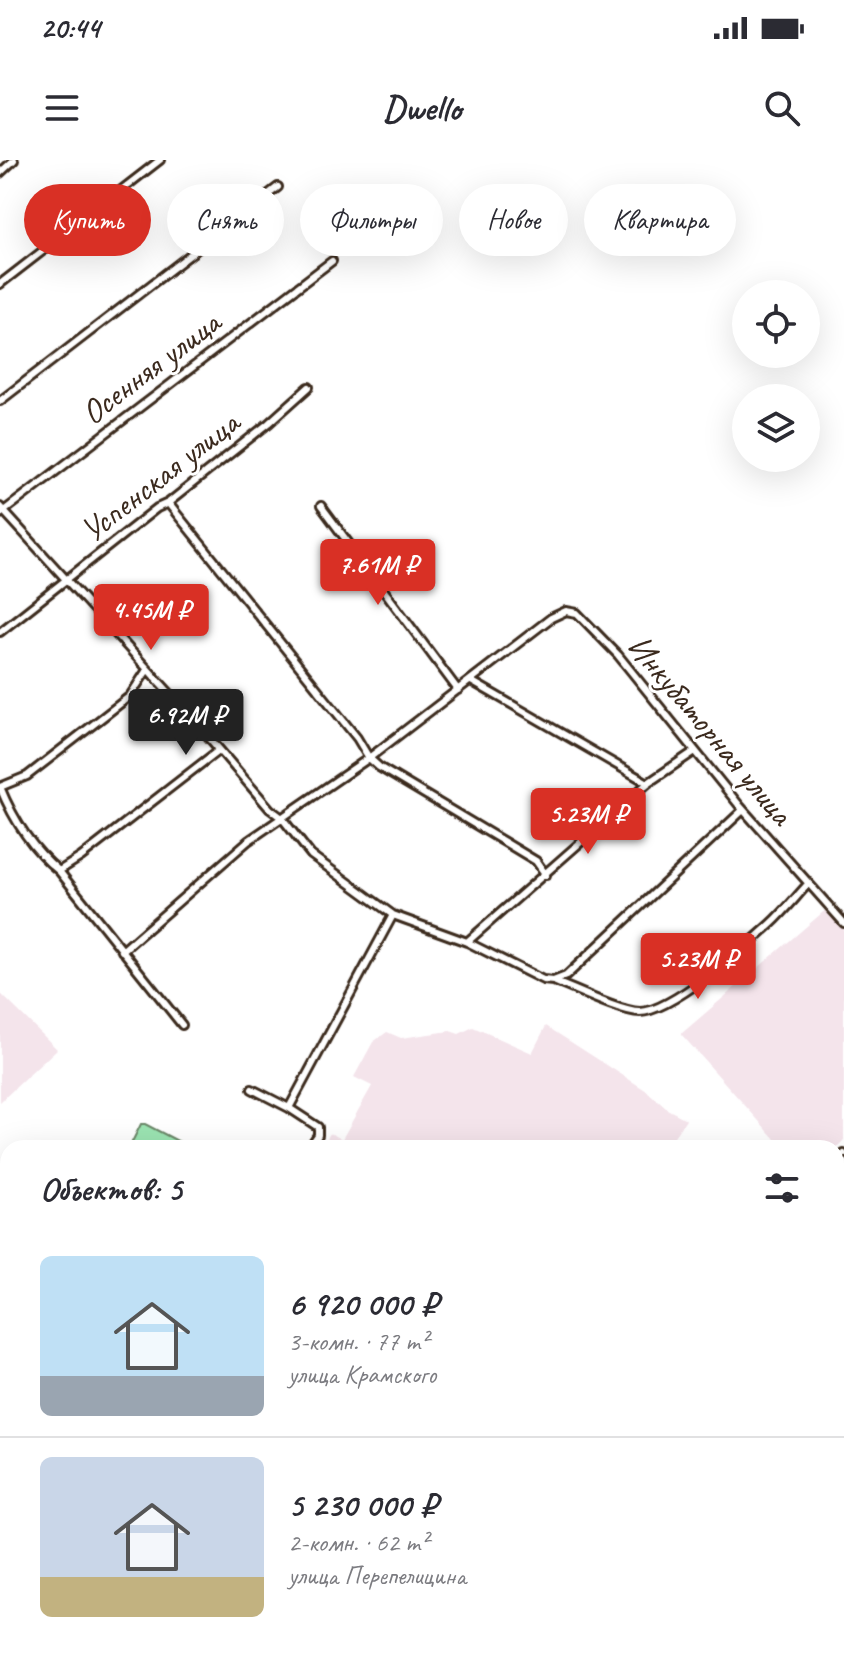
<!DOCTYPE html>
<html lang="ru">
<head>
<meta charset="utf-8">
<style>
  body { margin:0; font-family:Caveat,sans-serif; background:#f7f7f7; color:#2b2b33; height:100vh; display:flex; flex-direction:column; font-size:30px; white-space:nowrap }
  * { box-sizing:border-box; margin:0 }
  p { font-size:26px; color:#7c7c81 }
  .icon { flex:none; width:44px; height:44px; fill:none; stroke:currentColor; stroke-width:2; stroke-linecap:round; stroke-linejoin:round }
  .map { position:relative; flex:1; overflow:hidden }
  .side { position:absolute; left:0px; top:980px; width:844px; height:514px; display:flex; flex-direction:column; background:#fff; border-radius:24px 24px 0 0; box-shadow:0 8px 32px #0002 }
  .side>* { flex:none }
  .hud { position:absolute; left:24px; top:24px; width:796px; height:72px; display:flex; gap:16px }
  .fabs { position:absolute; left:732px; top:120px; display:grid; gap:16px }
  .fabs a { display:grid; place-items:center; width:88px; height:88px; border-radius:50%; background:#fff; box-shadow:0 8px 32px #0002; font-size:40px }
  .price { position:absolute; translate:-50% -68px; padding:0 18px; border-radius:8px; background:#d93025; color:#fff; font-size:26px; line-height:52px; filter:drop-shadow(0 2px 4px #0008) }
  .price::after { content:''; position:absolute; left:50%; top:48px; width:24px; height:18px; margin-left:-12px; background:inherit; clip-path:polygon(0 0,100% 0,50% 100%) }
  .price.current { background:#222; color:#fff }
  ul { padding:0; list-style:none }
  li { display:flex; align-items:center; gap:24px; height:200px; padding:0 40px }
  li+li { border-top:2px solid #e1e1e2 }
  li span { display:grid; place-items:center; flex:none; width:224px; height:160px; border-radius:12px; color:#555 }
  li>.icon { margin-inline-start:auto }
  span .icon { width:96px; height:96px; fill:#fffc; stroke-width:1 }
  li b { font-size:34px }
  h2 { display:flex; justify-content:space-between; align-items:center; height:96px; padding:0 40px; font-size:34px }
  .chip { padding:0 28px; border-radius:36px; background:#fff; box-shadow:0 8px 32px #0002; font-size:28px; line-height:72px }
  .chip.current { background:#d93025; color:#fff }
  .status { display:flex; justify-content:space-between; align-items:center; height:56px; padding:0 40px; background:#fff; direction:ltr }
  .status svg { height:22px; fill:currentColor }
  header { display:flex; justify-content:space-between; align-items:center; height:104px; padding:0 40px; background:#fff; font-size:36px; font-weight:700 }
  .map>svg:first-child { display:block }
  .built { fill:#f4e4eb }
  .green { fill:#9be4b2; stroke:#6b8768; stroke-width:2 }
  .cemetery { fill:url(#cemetery-stones); stroke:#6b8768; stroke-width:2 }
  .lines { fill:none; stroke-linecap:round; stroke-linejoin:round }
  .minor-casing { stroke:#3b2a1e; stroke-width:12 }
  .major-casing { stroke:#3b2a1e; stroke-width:13 }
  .minor { stroke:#fff; stroke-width:6 }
  .major { stroke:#fff; stroke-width:7 }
  .labels { text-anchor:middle; stroke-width:6; stroke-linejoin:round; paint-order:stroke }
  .street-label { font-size:34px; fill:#3b2a1e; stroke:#fff }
</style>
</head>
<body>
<div class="status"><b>20:44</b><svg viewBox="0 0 49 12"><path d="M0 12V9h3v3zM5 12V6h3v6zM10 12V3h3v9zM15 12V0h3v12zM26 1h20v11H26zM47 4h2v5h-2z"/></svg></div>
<header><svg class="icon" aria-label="menu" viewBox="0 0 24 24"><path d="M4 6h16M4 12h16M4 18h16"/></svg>Dwello<svg class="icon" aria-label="search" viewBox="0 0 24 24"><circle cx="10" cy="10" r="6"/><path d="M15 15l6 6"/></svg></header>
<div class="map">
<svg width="844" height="1493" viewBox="0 0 844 1493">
  <defs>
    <pattern id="cemetery-stones" width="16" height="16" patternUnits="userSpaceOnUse" patternTransform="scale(2)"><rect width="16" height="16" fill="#9be4b2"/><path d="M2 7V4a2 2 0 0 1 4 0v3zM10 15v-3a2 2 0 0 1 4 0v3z" fill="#86c499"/></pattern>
  </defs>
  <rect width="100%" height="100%" fill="#fff"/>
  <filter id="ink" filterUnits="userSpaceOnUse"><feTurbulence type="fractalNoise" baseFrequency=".0125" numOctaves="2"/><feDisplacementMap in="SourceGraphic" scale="16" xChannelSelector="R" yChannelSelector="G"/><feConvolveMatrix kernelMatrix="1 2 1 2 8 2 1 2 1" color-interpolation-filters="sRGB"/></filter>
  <g filter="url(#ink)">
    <path class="built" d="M829,747L844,765V980L836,988H783L681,874Z
      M0,833L57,889L0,942Z
      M546,866L647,931L667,949L686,959L666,988H322L330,973L342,979L372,926L354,917L373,882L387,872L401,878L450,871L459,874L473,867L532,893Z
      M836,1190L844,1206V1396L836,1399Z"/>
    <path class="green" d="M141,964H145L191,988H129Z"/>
    <path class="cemetery" d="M267,1486H459L462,1493H270Z"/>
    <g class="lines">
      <defs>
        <path id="minor" d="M0,13L14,0
          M0,124L160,0
          M0,241L278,27
          M168,343L357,578L369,598L379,607L536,701L546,715
          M321,346L458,530
          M0,347L195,561L270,649L282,658L311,695L393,755L467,782L543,820L553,821C574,829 621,852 640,852C670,852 747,786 771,764C784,752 796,737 808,724
          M0,354L332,101
          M0,472L157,348L168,343L269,263L309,227
          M471,521L648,623
          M0,627C13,659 32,689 59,711L182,865
          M0,627L27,616L130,536L147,510
          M59,711L81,697L219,590
          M467,782L648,623L695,591
          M122,791L248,681L369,598L551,458L566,451L577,453L618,495L739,645L844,763
          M553,821L566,816L743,650
          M252,929L289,948
          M309,988L318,975V967L289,948L393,755
          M836,1002L844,994
          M0,1078L8,1067"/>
        <path id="major" d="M0,1024L8,1030
          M0,1459L8,1465
          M836,1459L844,1455
          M37,1486L46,1493
          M687,1486L696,1493
          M760,1493L776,1486"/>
      </defs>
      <use href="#minor" class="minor-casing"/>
      <use href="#major" class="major-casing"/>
      <use href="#minor" class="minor"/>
      <use href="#major" class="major"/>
    </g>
  </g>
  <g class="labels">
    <g class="street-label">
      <text transform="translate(150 207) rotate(-37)" y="12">Осенняя улица</text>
      <text transform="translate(159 316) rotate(-38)" y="12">Успенская улица</text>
      <text transform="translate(711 569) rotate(50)" y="12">Инкубаторная улица</text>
    </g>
  </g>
</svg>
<div class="fabs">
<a><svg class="icon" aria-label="locate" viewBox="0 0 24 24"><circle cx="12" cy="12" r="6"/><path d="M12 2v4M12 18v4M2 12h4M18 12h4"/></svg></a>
<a><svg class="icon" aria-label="layers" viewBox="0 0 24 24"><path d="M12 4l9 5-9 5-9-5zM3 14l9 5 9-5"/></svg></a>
</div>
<b class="price" style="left:378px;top:447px">7.61M ₽</b>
<b class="price" style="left:151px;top:492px">4.45M ₽</b>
<b class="price current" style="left:186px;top:597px">6.92M ₽</b>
<b class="price" style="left:588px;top:696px">5.23M ₽</b>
<b class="price" style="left:698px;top:841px">5.23M ₽</b>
<div class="hud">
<a class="chip current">Купить</a>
<a class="chip">Снять</a>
<a class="chip">Фильтры</a>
<a class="chip">Новое</a>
<a class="chip">Квартира</a>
</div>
<section class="side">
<h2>Объектов: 5<svg class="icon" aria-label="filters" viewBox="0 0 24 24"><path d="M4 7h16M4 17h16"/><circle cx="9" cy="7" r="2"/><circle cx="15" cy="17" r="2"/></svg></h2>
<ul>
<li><span style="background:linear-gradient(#bfe0f5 75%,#9aa5b1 0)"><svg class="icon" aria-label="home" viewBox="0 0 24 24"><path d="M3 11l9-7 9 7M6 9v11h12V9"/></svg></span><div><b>6 920 000 ₽</b><p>3-комн. · 77 m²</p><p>улица Крамского</p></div></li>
<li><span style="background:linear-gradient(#c9d6e8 75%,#c2b280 0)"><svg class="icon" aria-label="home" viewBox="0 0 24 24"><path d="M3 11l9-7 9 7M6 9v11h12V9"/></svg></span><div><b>5 230 000 ₽</b><p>2-комн. · 62 m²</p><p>улица Перепелицина</p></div></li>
</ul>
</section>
</div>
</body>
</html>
